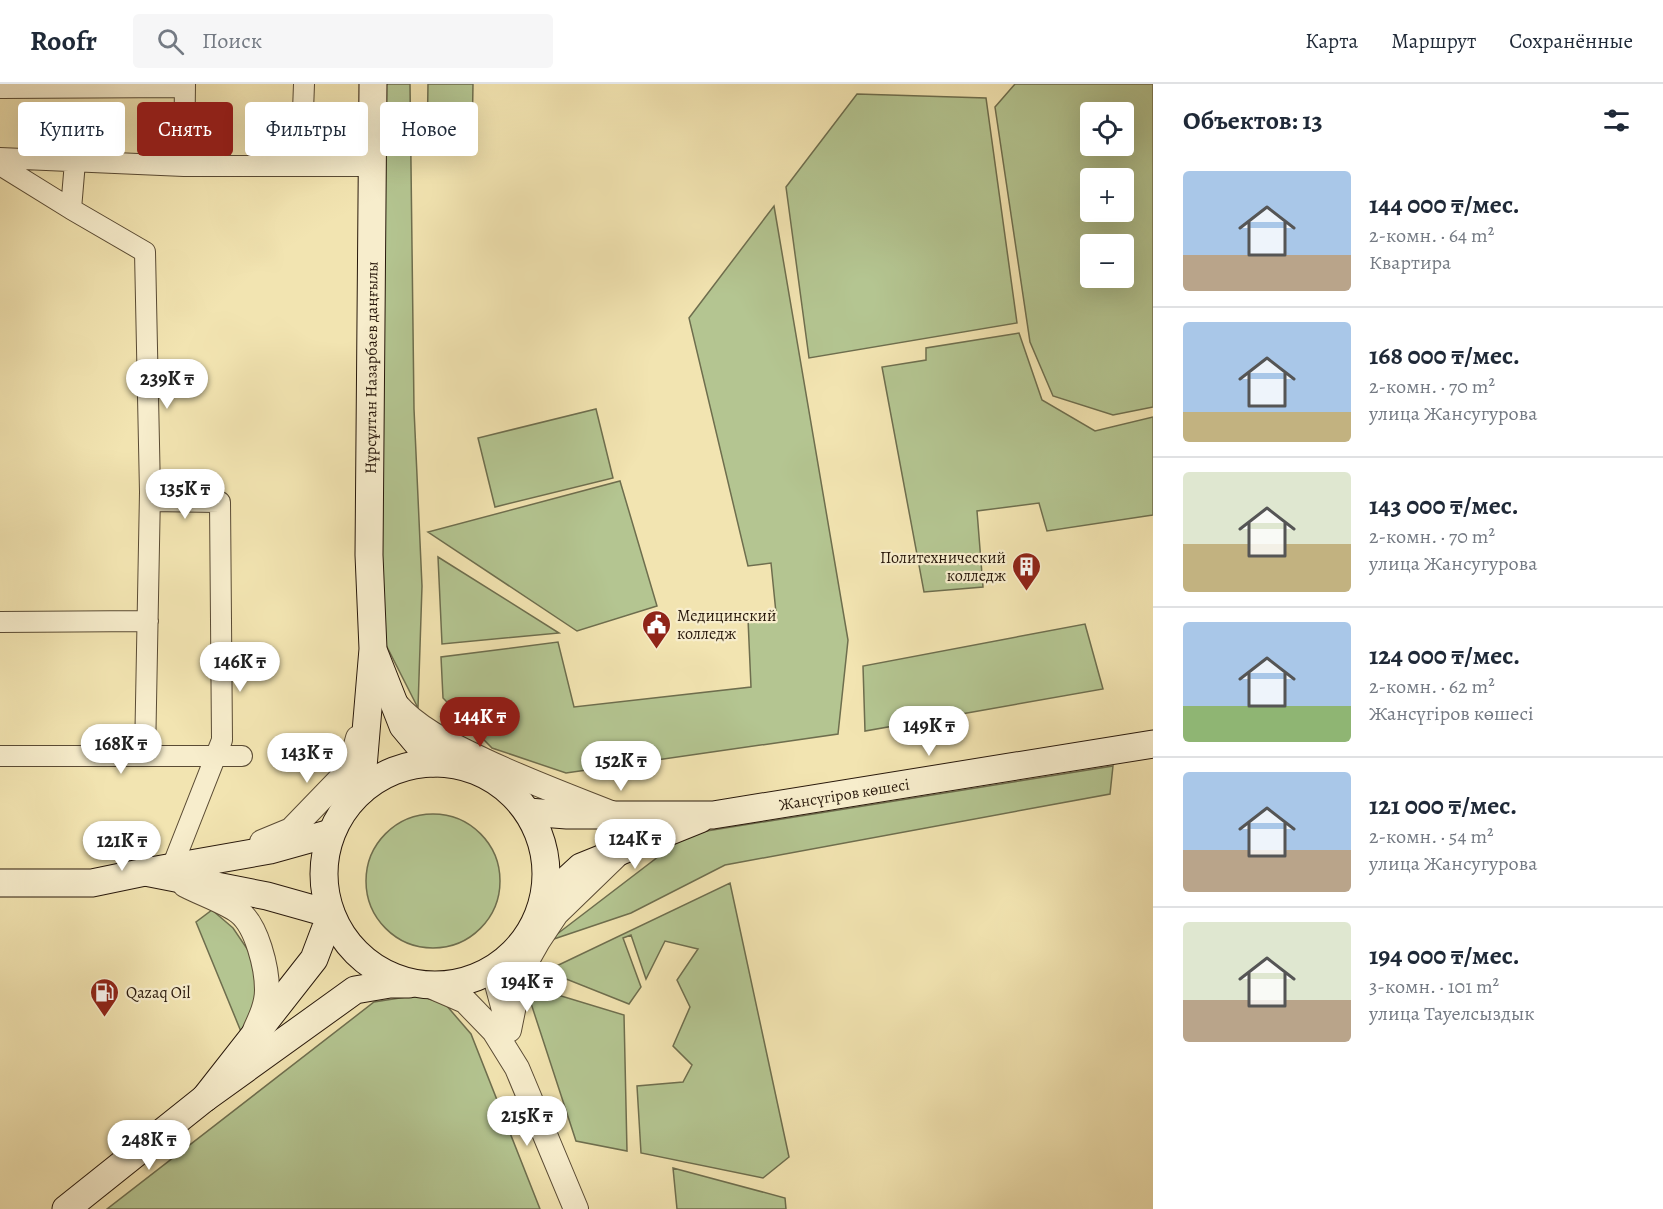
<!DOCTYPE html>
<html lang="ru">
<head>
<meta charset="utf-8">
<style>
  body { margin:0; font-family:Alegreya,serif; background:#f6f6f7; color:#1f2937; height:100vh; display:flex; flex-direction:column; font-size:22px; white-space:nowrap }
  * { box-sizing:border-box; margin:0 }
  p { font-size:20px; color:#747a83 }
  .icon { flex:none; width:33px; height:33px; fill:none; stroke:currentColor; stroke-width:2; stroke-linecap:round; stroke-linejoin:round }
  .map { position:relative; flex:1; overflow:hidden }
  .drawer { display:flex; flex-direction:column; background:#fff; width:510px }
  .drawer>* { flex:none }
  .banner { position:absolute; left:18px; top:18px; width:570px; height:54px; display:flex; gap:12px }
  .buttons { position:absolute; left:1080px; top:18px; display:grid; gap:12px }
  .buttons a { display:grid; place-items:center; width:54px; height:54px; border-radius:6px; background:#fff; box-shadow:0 6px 24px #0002; font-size:30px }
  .price { position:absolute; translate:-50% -51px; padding:0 14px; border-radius:21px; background:#fff; color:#222; font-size:20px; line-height:39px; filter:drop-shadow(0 2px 3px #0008) }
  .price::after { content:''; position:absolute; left:50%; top:36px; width:18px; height:14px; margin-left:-9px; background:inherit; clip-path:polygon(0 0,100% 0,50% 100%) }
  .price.current { background:#8f2418; color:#fff }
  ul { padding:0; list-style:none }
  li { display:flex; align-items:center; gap:18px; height:150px; padding:0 30px }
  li+li { border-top:2px solid #e0e1e3 }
  li span { display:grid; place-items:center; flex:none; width:168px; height:120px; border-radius:6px; color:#555 }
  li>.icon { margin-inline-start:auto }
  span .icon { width:72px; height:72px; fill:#fffc; stroke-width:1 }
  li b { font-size:26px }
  h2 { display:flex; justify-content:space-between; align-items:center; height:72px; padding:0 30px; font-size:26px }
  .pill { padding:0 21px; border-radius:6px; background:#fff; box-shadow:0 6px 24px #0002; font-size:21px; line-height:54px }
  .pill.current { background:#8f2418; color:#fff }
  header { display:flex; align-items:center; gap:36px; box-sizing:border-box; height:84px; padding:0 30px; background:#fff; border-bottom:2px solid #e0e1e3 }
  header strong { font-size:28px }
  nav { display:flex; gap:33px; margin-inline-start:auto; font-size:21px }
  .search { width:420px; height:54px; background:#f6f6f7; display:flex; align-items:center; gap:15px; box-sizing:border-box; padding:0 21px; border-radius:6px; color:#747a83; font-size:22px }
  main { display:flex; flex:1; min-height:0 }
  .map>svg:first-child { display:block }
  .grass { fill:#b4c591; stroke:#6e6e4e; stroke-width:1.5; fill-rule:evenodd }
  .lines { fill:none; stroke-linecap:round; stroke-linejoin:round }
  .minor-casing { stroke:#5a4b34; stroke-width:22 }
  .tertiary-casing { stroke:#5a4b34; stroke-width:26 }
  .secondary-casing { stroke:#28180b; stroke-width:29 }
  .minor { stroke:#f7edcc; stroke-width:20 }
  .tertiary { stroke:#f7edcc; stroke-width:24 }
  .secondary { stroke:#f7edcc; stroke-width:27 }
  .labels { text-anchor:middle; stroke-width:4.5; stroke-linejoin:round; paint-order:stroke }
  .street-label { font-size:16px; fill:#28180b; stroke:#f7edcc }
  .poi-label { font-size:16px; fill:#28180b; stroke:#f7edcc; text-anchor:start }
</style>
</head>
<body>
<header>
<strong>Roofr</strong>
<div class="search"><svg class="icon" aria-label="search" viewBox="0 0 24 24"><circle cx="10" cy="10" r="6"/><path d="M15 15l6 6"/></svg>Поиск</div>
<nav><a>Карта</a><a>Маршрут</a><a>Сохранённые</a></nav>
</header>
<main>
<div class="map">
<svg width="1153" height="1125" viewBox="0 0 1153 1125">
  <rect width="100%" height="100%" fill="#f2e4b1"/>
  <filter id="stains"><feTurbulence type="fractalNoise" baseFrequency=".00333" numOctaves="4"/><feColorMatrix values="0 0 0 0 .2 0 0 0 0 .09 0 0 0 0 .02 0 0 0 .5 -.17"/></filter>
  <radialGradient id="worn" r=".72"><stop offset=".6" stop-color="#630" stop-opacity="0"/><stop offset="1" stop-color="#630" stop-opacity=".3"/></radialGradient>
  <path class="grass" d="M385,0H410L414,325L422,502L418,624L381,551Z
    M428,0H473L472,57L427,64Z
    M1015,0H1153V323L1113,331L1053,312L1030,258L995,23ZM1090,28H1124V62H1090ZM1090,94H1124V128H1090ZM1090,160H1124V194H1090Z
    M857,10L986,14L1017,239L809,274L786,103Z
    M774,122L848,556L838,650L566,689L492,664L443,614L441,573L558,558L574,623L751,603L748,535L776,529L771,479L748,482L689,234Z
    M1019,249L1042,316L1095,347L1153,333V431L1047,447L1039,419L977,427L983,503L924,508L882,283L926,276V264Z
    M596,325L613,394L495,423L478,354Z
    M620,397L657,522L577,547L428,448Z
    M438,473L559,549L442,560Z
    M1085,540L1103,605L865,647L863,582Z
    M1113,682L1110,710L725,781L631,829L548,857L688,750Z
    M366 797a67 67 0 1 1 134 0a67 67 0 1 1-134 0Z
    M730,799L789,1073L763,1094L641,1069L637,1002L683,998L692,981L673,962L690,923L677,896L698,865L665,857L646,895L631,851L623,854L641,903L629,920L546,887Z
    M212,826L233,844L250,869L260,895L258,932L242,950L196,838Z
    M525,901L624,931L627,1067L576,1057Z
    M419,911L446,921L471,950L540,1125H107L374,918Z
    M673,1084L785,1114L786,1125H677Z"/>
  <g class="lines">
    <defs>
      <path id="minor" d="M0,4L185,3
        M0,74L184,82H371
        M0,81L71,125L145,168L150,408L145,672
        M184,82L185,0
        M301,82L304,0
        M71,125L75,78
        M150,417L220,418L222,656L172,783
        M0,538L148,537
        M0,672H242"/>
      <path id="tertiary" d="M395,619C418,646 452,661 483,676C525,696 568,712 611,729
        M262,758L291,746L349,686L358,654
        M185,801C200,809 226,818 239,828C257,842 267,884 267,906C267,920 261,933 255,946
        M493,885L508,941
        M428,901L465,917L494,947L517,984L576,1125
        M509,946L521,887L538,857L556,830L618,770"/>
      <g id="secondary">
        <path d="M375,571L403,642L434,679"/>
        <circle cx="435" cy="790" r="111"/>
        <path id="s1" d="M361,707L373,565L369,471L373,0"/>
        <path id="s2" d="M528,728L567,731H713L1153,660"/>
        <path d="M0,799H92L145,788"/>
        <path d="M543,818L581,783L700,735"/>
        <path d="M205,1014L314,875L331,830L267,812L145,788L270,766L331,749"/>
        <path d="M66,1125L205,1014L355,906L390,900H409"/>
      </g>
    </defs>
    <use href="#minor" class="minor-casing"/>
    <use href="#tertiary" class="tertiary-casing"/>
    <use href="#secondary" class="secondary-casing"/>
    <use href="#minor" class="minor"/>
    <use href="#tertiary" class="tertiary"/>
    <use href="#secondary" class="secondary"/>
  </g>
  <defs>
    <symbol id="building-pin" viewBox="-11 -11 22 30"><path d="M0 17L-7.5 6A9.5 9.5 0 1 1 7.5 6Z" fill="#8f2418" stroke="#f7edcc"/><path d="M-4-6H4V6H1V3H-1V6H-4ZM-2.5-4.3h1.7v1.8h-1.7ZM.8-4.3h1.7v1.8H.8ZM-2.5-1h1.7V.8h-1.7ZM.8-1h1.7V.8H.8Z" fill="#fff"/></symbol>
    <symbol id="civic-pin" viewBox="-11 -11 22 30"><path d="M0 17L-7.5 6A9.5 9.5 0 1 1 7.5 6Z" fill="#8f2418" stroke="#f7edcc"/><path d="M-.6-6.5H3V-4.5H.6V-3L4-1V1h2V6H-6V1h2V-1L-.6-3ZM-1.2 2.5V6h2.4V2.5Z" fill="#fff"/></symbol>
    <symbol id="fuel-pin" viewBox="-11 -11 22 30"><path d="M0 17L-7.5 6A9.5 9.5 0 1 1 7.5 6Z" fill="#8f2418" stroke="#f7edcc"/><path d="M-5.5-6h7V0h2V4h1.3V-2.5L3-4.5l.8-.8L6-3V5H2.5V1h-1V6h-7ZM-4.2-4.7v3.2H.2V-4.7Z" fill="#fff"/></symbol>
  </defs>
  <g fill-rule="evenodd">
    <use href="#building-pin" x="1010" y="466" width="33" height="45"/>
    <use href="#civic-pin" x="640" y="524" width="33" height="45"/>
    <use href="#fuel-pin" x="88" y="892" width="33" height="45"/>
  </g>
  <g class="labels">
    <g class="street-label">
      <text dy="6" stroke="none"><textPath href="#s1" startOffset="424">Нұрсұлтан Назарбаев даңғылы</textPath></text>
      <text dy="6" stroke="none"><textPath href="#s2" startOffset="318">Жансүгіров көшесі</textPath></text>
    </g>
    <g class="poi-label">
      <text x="1006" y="479" text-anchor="end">Политехнический<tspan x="1006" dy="18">колледж</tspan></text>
      <text x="677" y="537">Медицинский<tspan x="677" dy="18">колледж</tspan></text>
      <text x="126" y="914">Qazaq Oil</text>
    </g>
  </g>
  <rect width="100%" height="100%" filter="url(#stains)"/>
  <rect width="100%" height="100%" fill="url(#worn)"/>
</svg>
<div class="buttons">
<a><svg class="icon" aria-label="locate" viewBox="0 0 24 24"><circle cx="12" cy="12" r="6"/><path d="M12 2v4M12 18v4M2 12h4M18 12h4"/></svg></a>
<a>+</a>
<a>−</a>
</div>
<b class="price" style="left:167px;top:326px">239K ₸</b>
<b class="price" style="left:185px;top:436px">135K ₸</b>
<b class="price" style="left:240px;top:609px">146K ₸</b>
<b class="price current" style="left:480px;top:664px">144K ₸</b>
<b class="price" style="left:929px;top:673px">149K ₸</b>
<b class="price" style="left:121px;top:691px">168K ₸</b>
<b class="price" style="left:307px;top:700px">143K ₸</b>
<b class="price" style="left:621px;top:708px">152K ₸</b>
<b class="price" style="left:635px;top:786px">124K ₸</b>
<b class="price" style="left:122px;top:788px">121K ₸</b>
<b class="price" style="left:527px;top:929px">194K ₸</b>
<b class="price" style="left:527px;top:1063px">215K ₸</b>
<b class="price" style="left:149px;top:1087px">248K ₸</b>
<div class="banner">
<a class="pill">Купить</a>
<a class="pill current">Снять</a>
<a class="pill">Фильтры</a>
<a class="pill">Новое</a>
</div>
</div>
<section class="drawer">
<h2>Объектов: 13<svg class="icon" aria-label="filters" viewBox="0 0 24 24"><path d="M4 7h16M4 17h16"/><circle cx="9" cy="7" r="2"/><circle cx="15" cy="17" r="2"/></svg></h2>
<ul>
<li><span style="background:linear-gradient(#a9c7e8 70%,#b9a48a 0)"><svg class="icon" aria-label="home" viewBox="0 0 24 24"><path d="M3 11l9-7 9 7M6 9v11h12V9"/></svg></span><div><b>144 000 ₸/мес.</b><p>2-комн. · 64 m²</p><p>Квартира</p></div></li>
<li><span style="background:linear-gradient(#a9c7e8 75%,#c2b280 0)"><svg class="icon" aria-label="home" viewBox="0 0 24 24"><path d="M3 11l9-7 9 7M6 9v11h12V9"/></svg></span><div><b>168 000 ₸/мес.</b><p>2-комн. · 70 m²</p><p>улица Жансугурова</p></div></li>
<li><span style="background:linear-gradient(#dfe7d0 60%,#c2b280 0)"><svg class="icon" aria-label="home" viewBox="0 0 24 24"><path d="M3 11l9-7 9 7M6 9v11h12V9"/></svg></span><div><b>143 000 ₸/мес.</b><p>2-комн. · 70 m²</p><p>улица Жансугурова</p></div></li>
<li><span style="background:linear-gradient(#a9c7e8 70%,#8fb573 0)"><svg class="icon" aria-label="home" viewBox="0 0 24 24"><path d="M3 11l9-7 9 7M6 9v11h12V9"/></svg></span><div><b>124 000 ₸/мес.</b><p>2-комн. · 62 m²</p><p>Жансүгіров көшесі</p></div></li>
<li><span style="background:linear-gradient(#a9c7e8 65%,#b9a48a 0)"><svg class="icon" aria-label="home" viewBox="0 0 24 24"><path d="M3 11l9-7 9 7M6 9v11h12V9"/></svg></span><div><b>121 000 ₸/мес.</b><p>2-комн. · 54 m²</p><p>улица Жансугурова</p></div></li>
<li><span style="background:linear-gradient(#dfe7d0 65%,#b9a48a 0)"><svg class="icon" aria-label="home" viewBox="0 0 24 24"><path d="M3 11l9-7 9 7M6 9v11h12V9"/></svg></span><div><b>194 000 ₸/мес.</b><p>3-комн. · 101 m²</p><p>улица Тауелсыздык</p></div></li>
</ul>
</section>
</main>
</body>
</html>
